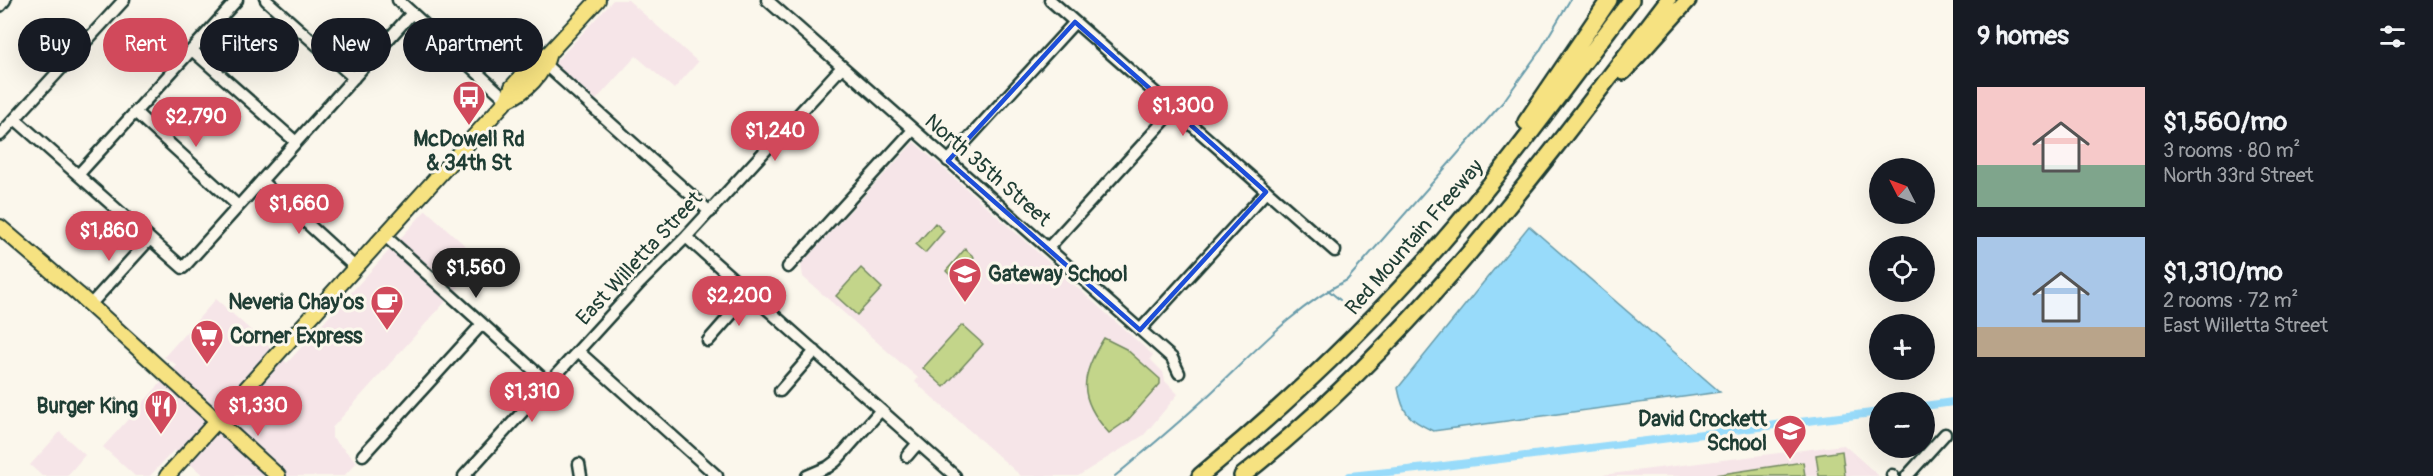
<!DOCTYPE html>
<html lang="en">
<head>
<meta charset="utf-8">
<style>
  body { margin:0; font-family:Pangolin,sans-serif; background:#20242c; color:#f1f3f6; height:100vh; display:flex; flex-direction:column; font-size:22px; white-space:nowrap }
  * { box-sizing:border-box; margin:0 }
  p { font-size:20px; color:#9ea1a6 }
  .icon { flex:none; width:33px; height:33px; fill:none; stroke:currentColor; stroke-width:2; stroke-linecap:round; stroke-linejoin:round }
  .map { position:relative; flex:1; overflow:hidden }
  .side { display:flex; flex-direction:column; background:#171b24; width:480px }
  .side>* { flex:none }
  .guide { position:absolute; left:18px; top:18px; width:570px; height:54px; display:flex; gap:12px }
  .needle { width:39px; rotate:312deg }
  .buttons { position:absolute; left:1869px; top:158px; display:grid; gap:12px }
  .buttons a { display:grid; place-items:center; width:66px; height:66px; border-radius:50%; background:#171b24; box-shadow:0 6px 24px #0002; font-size:30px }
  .price { position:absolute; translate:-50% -51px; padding:0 14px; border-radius:21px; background:#d1495b; color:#fff; font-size:20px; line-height:39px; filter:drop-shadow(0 2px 3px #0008) }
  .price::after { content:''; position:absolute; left:50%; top:36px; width:18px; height:14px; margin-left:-9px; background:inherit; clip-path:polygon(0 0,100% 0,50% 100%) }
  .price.current { background:#222; color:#fff }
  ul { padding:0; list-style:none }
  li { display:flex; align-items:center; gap:18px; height:150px; padding:0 24px }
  li span { display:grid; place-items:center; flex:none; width:168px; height:120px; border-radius:0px; color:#555 }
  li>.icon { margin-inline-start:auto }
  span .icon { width:72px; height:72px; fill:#fffc; stroke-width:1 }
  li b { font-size:26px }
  h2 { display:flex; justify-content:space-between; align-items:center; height:72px; padding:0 24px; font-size:26px }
  .chip { padding:0 21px; border-radius:27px; background:#171b24; box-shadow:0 6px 24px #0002; font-size:21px; line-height:54px }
  .chip.current { background:#d1495b; color:#fff }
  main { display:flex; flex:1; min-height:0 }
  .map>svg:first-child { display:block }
  .built { fill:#f6e5e8 }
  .green { fill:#c3d58a; stroke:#71895f; stroke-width:1.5 }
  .water { fill:#98dbfa; stroke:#689cab; stroke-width:1.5 }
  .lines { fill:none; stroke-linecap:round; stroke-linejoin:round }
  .stream { stroke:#689cab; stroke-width:2 }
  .canal { stroke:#98dbfa; stroke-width:8 }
  .minor-casing { stroke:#1f3d34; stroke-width:15 }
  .major-casing { stroke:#1f3d34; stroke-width:18 }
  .highway-casing { stroke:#1f3d34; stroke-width:20 }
  .minor { stroke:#fbf7ec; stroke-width:10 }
  .major { stroke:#f6e281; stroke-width:14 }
  .highway { stroke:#f6e281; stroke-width:15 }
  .marked { fill:none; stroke:#1d4ed8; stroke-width:4.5; stroke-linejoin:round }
  .labels { text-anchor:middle; stroke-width:6; stroke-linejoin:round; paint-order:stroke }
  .poi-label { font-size:21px; font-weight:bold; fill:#1f3d34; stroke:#fbf7ec; text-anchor:end }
  .street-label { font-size:21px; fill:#1f3d34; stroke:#fbf7ec }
</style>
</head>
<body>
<main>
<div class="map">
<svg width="1953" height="476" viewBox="0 0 1953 476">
  <rect width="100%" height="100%" fill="#fbf7ec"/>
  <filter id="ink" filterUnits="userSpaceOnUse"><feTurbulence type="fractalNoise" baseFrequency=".0167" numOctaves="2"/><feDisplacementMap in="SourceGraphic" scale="12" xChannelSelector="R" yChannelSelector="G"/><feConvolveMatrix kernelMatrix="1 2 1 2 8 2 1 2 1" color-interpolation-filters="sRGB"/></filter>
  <g filter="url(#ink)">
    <path class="built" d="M613,0H628L698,62L674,89L636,56L595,101L554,64Z
      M914,142L1153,355L1150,359L1163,372L1165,381L1178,394L1144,435L1078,476H1021L915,382L918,378L803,277L801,264Z
      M426,210L482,261L332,428V438L357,462L344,476H204L174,450L150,476H135L103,447L177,365L164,357L216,299L287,363Z
      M60,432L85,455L67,476H42L30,465Z
      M1844,445L1879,476H1594Z"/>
    <path class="green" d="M935,223L944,231L925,253L916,245Z
      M965,249L974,257L954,279L946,271Z
      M861,268L882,288L857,315L836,296Z
      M962,325L983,344L944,387L923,368Z
      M1104,338L1126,349L1160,379V384L1128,420L1109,433C1077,398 1080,376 1104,338Z
      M1842,451L1845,476H1819L1816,455Z
      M1803,462L1805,476H1708Z"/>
    <path class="water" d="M1529,226L1720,392L1433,431C1408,419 1403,414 1398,388Z"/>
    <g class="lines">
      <path class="stream" d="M1328,290L1340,300
        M1115,476C1149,448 1181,421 1213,391C1254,352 1296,306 1347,280L1503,102L1539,52L1570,0"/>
      <path class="canal" d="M1924,406L1953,402
        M1350,476L1436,467L1880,412"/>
      <defs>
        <path id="minor" d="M266,0L354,78
          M398,0L507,100
          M767,0L1172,358L1179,373
          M1050,0L1335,251
          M0,6L5,0
          M192,50L296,142
          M540,60L710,212
          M135,112L238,206
          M15,119L183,268L412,13
          M0,135L124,0
          M948,161L1075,22
          M78,175L237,0
          M261,181L356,268
          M385,236L549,384
          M686,237L955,476
          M1048,248L1174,110
          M788,267L913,130
          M90,305L150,239
          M1140,330L1266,192
          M708,341L750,293
          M578,351L717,476
          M780,391L815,351
          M363,455L482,324
          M907,456L918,443
          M579,464L581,476
          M1892,475L1893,476
          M464,476L640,283L686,237L842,67
          M807,476L828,467L836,461L881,410
          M1907,476L1945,434"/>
        <path id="major" d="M507,100C526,92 544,74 549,53
          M0,227L78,294L278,476
          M167,476L507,100L512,87L538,58L549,53L598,0"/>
        <path id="highway" d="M1623,72L1688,0
          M1526,122L1609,0
          M1200,476C1285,406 1365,330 1437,248C1506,169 1567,84 1631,0
          M1242,476C1413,341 1537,172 1668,0"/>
      </defs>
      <use href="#minor" class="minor-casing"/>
      <use href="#major" class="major-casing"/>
      <use href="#highway" class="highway-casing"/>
      <use href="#minor" class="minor"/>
      <use href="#major" class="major"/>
      <use href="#highway" class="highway"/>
    </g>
  </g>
  <path class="marked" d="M1075,22L1266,192L1140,330L948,161Z"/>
  <defs>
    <symbol id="bus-pin" viewBox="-11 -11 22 30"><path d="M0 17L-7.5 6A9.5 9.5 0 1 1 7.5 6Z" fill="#d1495b" stroke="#fbf7ec"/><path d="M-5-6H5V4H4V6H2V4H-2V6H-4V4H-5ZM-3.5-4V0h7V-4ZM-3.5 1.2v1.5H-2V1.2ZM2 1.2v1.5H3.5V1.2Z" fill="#fff"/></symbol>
    <symbol id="school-pin" viewBox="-11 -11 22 30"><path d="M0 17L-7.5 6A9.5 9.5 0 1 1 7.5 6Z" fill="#d1495b" stroke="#fbf7ec"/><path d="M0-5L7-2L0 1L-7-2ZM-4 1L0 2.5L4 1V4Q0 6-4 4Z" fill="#fff"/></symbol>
    <symbol id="cafe-pin" viewBox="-11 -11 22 30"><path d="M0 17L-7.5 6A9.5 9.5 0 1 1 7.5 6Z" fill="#d1495b" stroke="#fbf7ec"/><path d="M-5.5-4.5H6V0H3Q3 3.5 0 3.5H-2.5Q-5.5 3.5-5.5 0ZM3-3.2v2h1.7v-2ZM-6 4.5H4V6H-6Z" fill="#fff"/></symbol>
    <symbol id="supermarket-pin" viewBox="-11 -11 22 30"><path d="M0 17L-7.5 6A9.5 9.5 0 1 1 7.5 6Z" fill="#d1495b" stroke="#fbf7ec"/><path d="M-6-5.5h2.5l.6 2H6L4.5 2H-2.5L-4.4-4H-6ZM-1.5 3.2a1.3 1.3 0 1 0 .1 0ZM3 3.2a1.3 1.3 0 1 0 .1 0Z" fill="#fff"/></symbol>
    <symbol id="restaurant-pin" viewBox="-11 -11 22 30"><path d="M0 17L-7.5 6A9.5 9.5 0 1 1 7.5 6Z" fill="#d1495b" stroke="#fbf7ec"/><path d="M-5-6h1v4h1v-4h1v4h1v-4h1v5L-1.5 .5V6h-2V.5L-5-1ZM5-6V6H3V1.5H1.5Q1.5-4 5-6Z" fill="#fff"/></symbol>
  </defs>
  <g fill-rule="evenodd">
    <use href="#bus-pin" x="450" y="78" width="38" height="52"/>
    <use href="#school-pin" x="946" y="255" width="38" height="52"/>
    <use href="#cafe-pin" x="368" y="283" width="38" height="52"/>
    <use href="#supermarket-pin" x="188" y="317" width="38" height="52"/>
    <use href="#restaurant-pin" x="142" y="387" width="38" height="52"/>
    <use href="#school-pin" x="1771" y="412" width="38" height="52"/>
  </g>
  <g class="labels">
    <g class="poi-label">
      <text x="469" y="146" text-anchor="middle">McDowell Rd<tspan x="469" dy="24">&amp; 34th St</tspan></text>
      <text x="988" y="281" text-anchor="start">Gateway School</text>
      <text x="364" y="309">Neveria Chay'os</text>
      <text x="230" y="343" text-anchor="start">Corner Express</text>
      <text x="138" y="413">Burger King</text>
      <text x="1767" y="426">David Crockett<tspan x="1767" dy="24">School</tspan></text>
    </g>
    <g class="street-label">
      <text transform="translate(988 170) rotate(41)" y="7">North 35th Street</text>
      <text transform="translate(1414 237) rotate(-49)" y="7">Red Mountain Freeway</text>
      <text transform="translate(639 258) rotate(-47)" y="7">East Willetta Street</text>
    </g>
  </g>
</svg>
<div class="buttons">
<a><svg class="needle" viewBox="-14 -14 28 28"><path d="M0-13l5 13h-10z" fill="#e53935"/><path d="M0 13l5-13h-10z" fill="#9ea1a6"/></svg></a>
<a><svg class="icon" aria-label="locate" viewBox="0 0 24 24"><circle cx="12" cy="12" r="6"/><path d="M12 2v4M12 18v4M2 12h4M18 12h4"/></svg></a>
<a>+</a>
<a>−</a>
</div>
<b class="price" style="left:1183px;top:137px">$1,300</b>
<b class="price" style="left:196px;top:148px">$2,790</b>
<b class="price" style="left:775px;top:162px">$1,240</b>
<b class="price" style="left:299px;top:235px">$1,660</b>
<b class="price" style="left:109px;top:262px">$1,860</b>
<b class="price current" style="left:476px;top:299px">$1,560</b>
<b class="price" style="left:739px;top:327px">$2,200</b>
<b class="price" style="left:532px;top:423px">$1,310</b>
<b class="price" style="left:258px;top:437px">$1,330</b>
<div class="guide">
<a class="chip">Buy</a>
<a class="chip current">Rent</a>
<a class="chip">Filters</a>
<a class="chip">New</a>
<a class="chip">Apartment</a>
</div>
</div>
<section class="side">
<h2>9 homes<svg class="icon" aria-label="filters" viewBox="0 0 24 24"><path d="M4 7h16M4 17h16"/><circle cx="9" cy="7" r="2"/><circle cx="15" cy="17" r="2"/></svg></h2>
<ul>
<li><span style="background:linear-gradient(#f6c9c9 65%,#7fa58c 0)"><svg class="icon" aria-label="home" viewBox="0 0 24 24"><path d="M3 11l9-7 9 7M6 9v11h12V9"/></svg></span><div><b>$1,560/mo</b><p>3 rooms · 80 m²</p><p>North 33rd Street</p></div></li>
<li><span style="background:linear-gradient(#a9c7e8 75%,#b9a48a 0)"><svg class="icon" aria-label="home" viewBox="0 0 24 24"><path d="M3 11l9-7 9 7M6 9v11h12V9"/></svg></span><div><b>$1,310/mo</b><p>2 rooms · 72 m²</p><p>East Willetta Street</p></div></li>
</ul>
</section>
</main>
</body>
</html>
